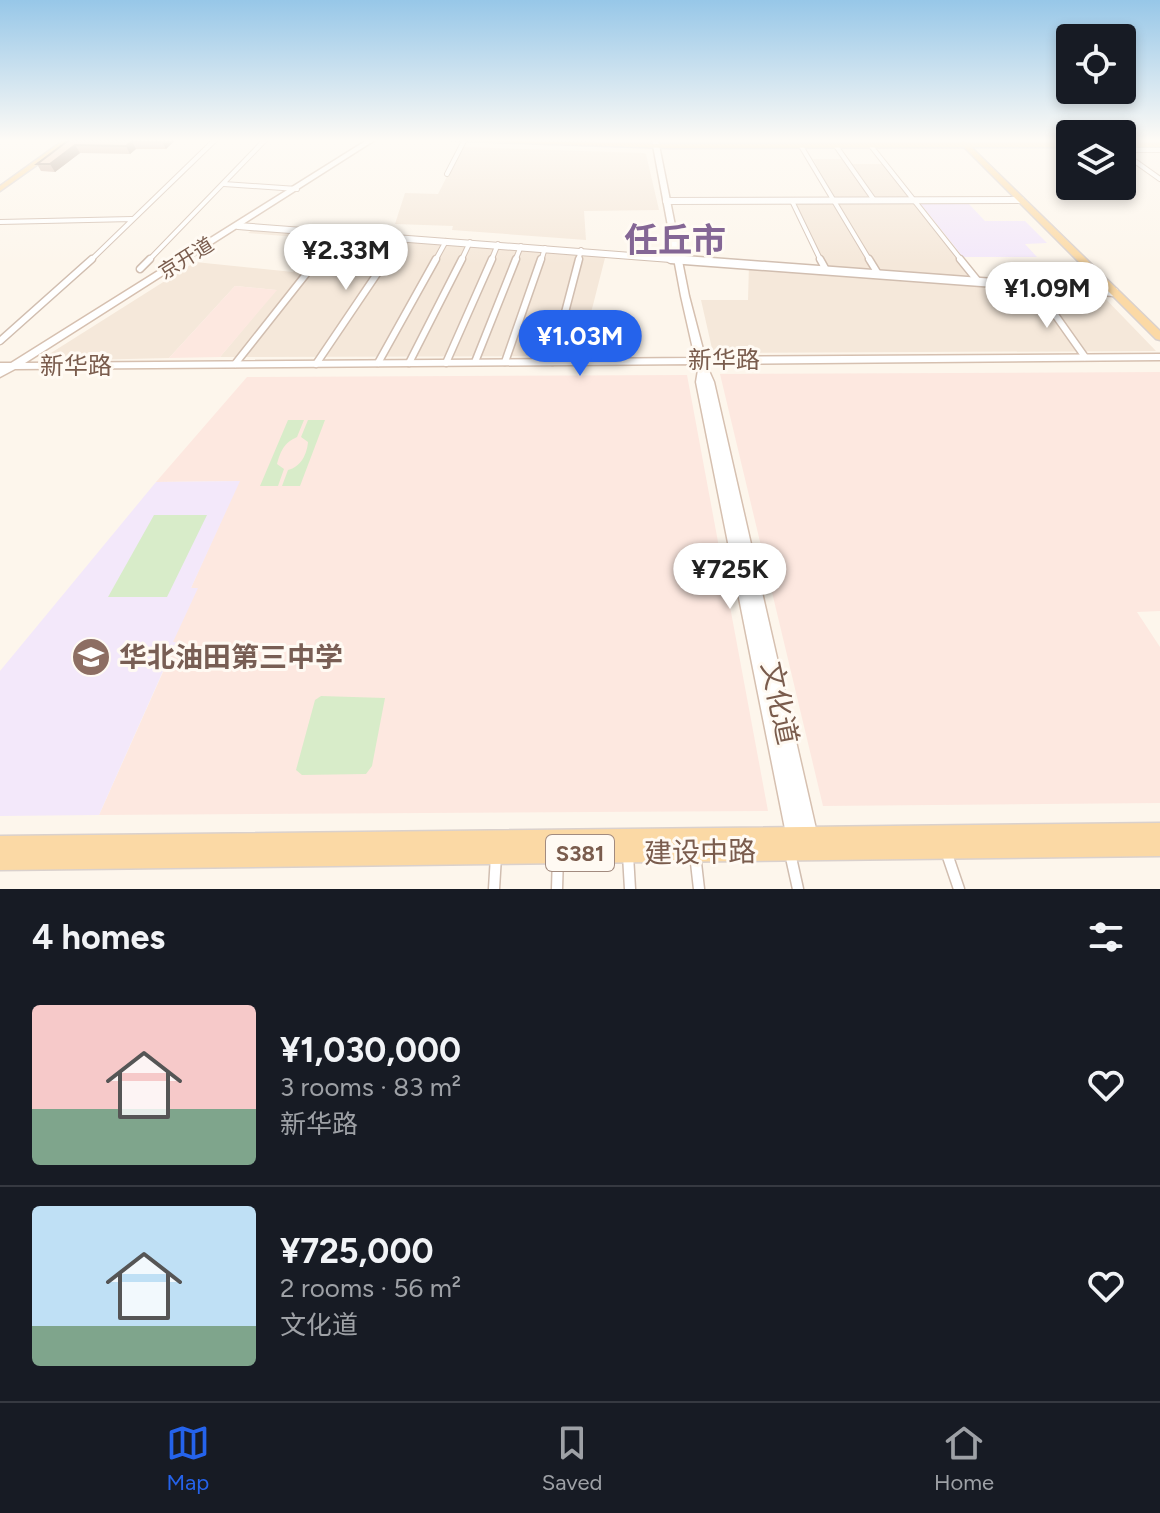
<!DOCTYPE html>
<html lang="en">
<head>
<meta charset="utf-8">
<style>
  body { margin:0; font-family:Figtree,"Noto Sans SC",sans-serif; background:#242831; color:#f1f3f6; height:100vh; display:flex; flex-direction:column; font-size:30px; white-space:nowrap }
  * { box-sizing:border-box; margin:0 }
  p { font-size:26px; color:#9ea1a6 }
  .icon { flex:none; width:44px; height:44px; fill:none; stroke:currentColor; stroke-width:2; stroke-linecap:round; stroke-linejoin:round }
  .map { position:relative; height:889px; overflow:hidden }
  .side { display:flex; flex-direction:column; background:#171b24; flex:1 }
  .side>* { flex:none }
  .buttons { position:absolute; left:1056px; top:24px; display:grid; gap:16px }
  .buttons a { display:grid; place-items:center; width:80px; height:80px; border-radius:8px; background:#171b24; box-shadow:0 4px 12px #0003; font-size:40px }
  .price { position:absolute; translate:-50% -68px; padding:0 18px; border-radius:28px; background:#fff; color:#222; font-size:26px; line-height:52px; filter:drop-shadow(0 2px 4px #0008) }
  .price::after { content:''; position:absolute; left:50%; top:48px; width:24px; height:18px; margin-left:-12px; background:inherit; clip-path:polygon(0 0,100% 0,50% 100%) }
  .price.on { background:#2563eb; color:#fff }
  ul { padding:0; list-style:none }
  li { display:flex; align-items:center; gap:24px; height:200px; padding:0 32px }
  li+li { border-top:2px solid #363941 }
  li span { display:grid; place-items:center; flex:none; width:224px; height:160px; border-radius:8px; color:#555 }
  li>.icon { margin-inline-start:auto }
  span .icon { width:96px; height:96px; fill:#fffc; stroke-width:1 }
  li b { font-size:34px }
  h2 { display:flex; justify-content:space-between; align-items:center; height:96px; padding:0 32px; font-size:34px }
  .menu { display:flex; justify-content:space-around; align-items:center; height:112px; border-top:2px solid #363941; background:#171b24; font-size:22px; color:#9ea1a6 }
  .menu a { display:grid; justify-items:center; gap:4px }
  .menu .on { color:#2563eb }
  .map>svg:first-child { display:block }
  .residential { fill:#f5e8da }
  .commercial { fill:#fde8e0 }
  .education { fill:#f3e8fa }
  .green { fill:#d8ecc9 }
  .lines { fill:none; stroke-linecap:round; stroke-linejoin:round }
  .minor-far2-casing { stroke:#d1beb0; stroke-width:6 }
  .minor-far1-casing { stroke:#d1beb0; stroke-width:9 }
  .minor-casing { stroke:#d1beb0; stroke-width:13 }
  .tertiary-far1-casing { stroke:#d1beb0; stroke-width:8 }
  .tertiary-casing { stroke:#d1beb0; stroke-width:11 }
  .secondary-casing { stroke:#d6c0b0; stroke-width:3 }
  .primary-casing { stroke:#dad1cd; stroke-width:3 }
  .minor-far2 { stroke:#fff; stroke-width:4 }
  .minor-far1 { stroke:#fff; stroke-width:6 }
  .minor { stroke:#fff; stroke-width:10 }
  .tertiary-far1 { stroke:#fff; stroke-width:6 }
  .tertiary { stroke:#fff; stroke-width:8 }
  .secondary { fill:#fff; fill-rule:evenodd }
  .primary { fill:#fbd9a5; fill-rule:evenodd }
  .wall { fill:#d1b7a8 }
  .shaded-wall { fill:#aa9588 }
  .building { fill:#f3d5c3; stroke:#aa9588; stroke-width:2 }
  .labels { text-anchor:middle; stroke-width:6; stroke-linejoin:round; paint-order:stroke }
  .far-street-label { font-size:20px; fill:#7a5c4d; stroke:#fffaf3 }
  .shield { fill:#fffaf3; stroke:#a28b7f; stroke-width:2 }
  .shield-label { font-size:22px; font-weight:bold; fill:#7a5c4d }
  .street-label { font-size:24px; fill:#7a5c4d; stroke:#fffaf3 }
  .near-education-label { font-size:28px; font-weight:bold; fill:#785e54; stroke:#fffaf3; text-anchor:start }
  .near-street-label { font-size:28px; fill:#7a5c4d; stroke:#fffaf3 }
  .far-town-label { font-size:34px; font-weight:bold; fill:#846695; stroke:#fffaf3 }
</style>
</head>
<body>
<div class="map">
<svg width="1160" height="889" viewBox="0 0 1160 889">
  <rect width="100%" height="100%" fill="#fdf6ec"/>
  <path class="residential" d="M462,147L643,153L646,154L659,210L584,211L586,240L452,230L453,226L395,224L405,193L438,194Z
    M813,159H849L852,164H884L971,277L826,266L795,202H837Z
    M255,228L606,254L580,356L220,357L276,290L235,286L169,358L46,361L43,358L195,262L293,272L319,239L248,233Z
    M749,264L1098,291L1156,351L713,353L701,300H748Z"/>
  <path class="commercial" d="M235,286L277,290L220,357L169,358Z
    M1160,372V611L1137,612L1160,647V803L823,806L720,374Z
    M687,375L768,811L99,815L176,643L172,642L197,589L191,588L239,481L156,482L247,377Z"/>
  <path class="education" d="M920,203H968L985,221H1025L1047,243L1025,244L1037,257H963Z
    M240,481L191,588H198L173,642H176L99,815L0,816V671L156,482Z"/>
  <path class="green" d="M288,420H304L297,437C284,443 281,450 277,464L284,469L278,486H260Z
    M308,420H325L300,486H282L288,470C301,467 307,454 308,442L301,437Z
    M154,515H207L167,597H108Z
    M321,696L385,698L372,766L366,774L302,775L296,770L315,700Z"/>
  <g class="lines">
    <defs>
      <path id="minor-far2" d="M1060,140L1063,143
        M801,146L870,261
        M836,146L874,200
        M871,146L962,261
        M1122,150H1160
        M1122,152L1160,179
        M447,174L464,141
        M224,184L297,189
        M792,201L821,261
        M0,222L132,219
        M90,261L215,140
        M148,261L265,140
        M316,261L338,233
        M385,261L401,237
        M435,261L446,241
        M461,261L470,242
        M491,261L498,244
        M515,261L521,246
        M541,261L545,248
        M578,261L581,250"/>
      <path id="minor-far1" d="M820,259L825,268
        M869,259L877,272
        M960,259L977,280
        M140,269L150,259
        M1034,285L1085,357
        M0,341L92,259
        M475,362L516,259
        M505,362L541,259
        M552,362L579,259
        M378,363L436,259
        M409,363L462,259
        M446,363L492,259
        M235,364L318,259
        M316,364L387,259"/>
      <path id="minor" d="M946,851L959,889
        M790,853L798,889
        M695,854L699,889
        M628,855L630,889
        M494,889L496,856
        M557,889L558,856"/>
      <path id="tertiary-far1" d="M666,201L1021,200
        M238,226L697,261"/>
      <path id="tertiary" d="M671,259L1114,292"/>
      <path id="secondary" d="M367,140H375L25,363L695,358L681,296L652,140H658L689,296L705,357L1160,354V360L706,364L714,382L819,842L816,848L810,851L804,848L802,845L796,848L790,845L787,839L696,382L698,370L697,364L15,369L0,377V363H11Z"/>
      <path id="primary" d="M64,140H72L0,191V186Z
        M440,140L669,144L960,143L963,141L967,143H1070V147H971L1160,331V340L1156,339L964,147L669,148Z
        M1122,143H1160V147H1122Z
        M1160,823V856L0,870V836Z"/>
    </defs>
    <use href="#minor-far2" class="minor-far2-casing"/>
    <use href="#minor-far1" class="minor-far1-casing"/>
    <use href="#minor" class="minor-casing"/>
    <use href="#tertiary-far1" class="tertiary-far1-casing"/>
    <use href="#tertiary" class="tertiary-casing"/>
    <use href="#secondary" class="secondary-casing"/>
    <use href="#primary" class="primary-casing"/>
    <use href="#minor-far2" class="minor-far2"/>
    <use href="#minor-far1" class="minor-far1"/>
    <use href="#minor" class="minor"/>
    <use href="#tertiary-far1" class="tertiary-far1"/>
    <use href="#tertiary" class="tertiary"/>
    <use href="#secondary" class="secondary"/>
    <use href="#primary" class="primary"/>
  </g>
  <path class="wall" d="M69,140H175L166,149H136L130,154L80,153L55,172L41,171L37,164Z"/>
  <path class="shaded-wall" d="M163,140H175L166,149L162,142Z
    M132,141L136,149L130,154L126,146Z
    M75,145L80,153L55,172L50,164Z"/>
  <path class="building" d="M69,140H163L162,142L132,141L126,146L75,145L50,164H37Z"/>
  <linearGradient id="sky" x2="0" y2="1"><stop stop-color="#97c7e8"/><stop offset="0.53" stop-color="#fefbf6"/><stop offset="1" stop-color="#fefbf6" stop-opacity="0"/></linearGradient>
  <rect width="1160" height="265" fill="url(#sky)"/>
  <defs>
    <symbol id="school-disc" viewBox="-11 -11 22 22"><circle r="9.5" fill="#8d6e63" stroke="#fffaf3"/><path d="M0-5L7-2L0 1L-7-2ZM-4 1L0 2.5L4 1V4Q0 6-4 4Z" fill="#fff"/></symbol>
  </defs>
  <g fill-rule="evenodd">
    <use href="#school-disc" x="69" y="635" width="44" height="44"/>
  </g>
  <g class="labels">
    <g class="far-street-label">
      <text transform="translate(186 258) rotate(-32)" y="7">京开道</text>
    </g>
    <rect class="shield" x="546" y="835" width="68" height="36" rx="6"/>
    <g class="shield-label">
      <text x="580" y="861">S381</text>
    </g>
    <g class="street-label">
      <text x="724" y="368">新华路</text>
      <text x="76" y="374">新华路</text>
    </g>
    <g class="near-education-label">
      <text x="119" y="667">华北油田第三中学</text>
    </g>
    <g class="near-street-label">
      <text transform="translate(780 703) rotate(78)" y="10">文化道</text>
      <text transform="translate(700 852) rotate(-1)" y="10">建设中路</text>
    </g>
    <g class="far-town-label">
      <text x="675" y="252">任丘市</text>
    </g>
  </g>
</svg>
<div class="buttons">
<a><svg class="icon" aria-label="locate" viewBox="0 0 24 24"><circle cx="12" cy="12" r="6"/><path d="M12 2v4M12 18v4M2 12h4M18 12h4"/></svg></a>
<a><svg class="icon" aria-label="layers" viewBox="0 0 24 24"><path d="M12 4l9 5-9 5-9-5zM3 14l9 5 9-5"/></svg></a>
</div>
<b class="price" style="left:346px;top:292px">¥2.33M</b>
<b class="price" style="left:1047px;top:330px">¥1.09M</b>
<b class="price on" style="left:580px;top:378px">¥1.03M</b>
<b class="price" style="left:730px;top:611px">¥725K</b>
</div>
<section class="side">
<h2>4 homes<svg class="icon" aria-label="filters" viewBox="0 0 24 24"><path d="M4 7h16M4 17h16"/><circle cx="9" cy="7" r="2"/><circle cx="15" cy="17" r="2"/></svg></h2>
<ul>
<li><span style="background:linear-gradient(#f6c9c9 65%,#7fa58c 0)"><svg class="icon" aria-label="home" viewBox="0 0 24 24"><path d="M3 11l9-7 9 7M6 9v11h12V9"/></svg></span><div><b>¥1,030,000</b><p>3 rooms · 83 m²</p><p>新华路</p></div><svg class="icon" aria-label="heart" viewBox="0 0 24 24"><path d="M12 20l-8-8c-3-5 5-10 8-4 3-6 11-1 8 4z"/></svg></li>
<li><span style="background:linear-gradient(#bfe0f5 75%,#7fa58c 0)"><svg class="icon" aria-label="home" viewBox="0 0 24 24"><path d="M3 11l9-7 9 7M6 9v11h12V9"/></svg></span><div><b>¥725,000</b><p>2 rooms · 56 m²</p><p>文化道</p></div><svg class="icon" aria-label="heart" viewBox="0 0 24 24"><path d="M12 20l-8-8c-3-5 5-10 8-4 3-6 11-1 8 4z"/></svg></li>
</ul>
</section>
<nav class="menu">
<a class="on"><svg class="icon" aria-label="map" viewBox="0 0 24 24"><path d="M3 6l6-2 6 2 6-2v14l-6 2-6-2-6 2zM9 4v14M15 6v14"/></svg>Map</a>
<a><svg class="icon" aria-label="saved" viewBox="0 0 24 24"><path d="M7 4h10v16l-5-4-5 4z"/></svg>Saved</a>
<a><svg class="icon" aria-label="home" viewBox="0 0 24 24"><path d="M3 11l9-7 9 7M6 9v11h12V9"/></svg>Home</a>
</nav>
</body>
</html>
